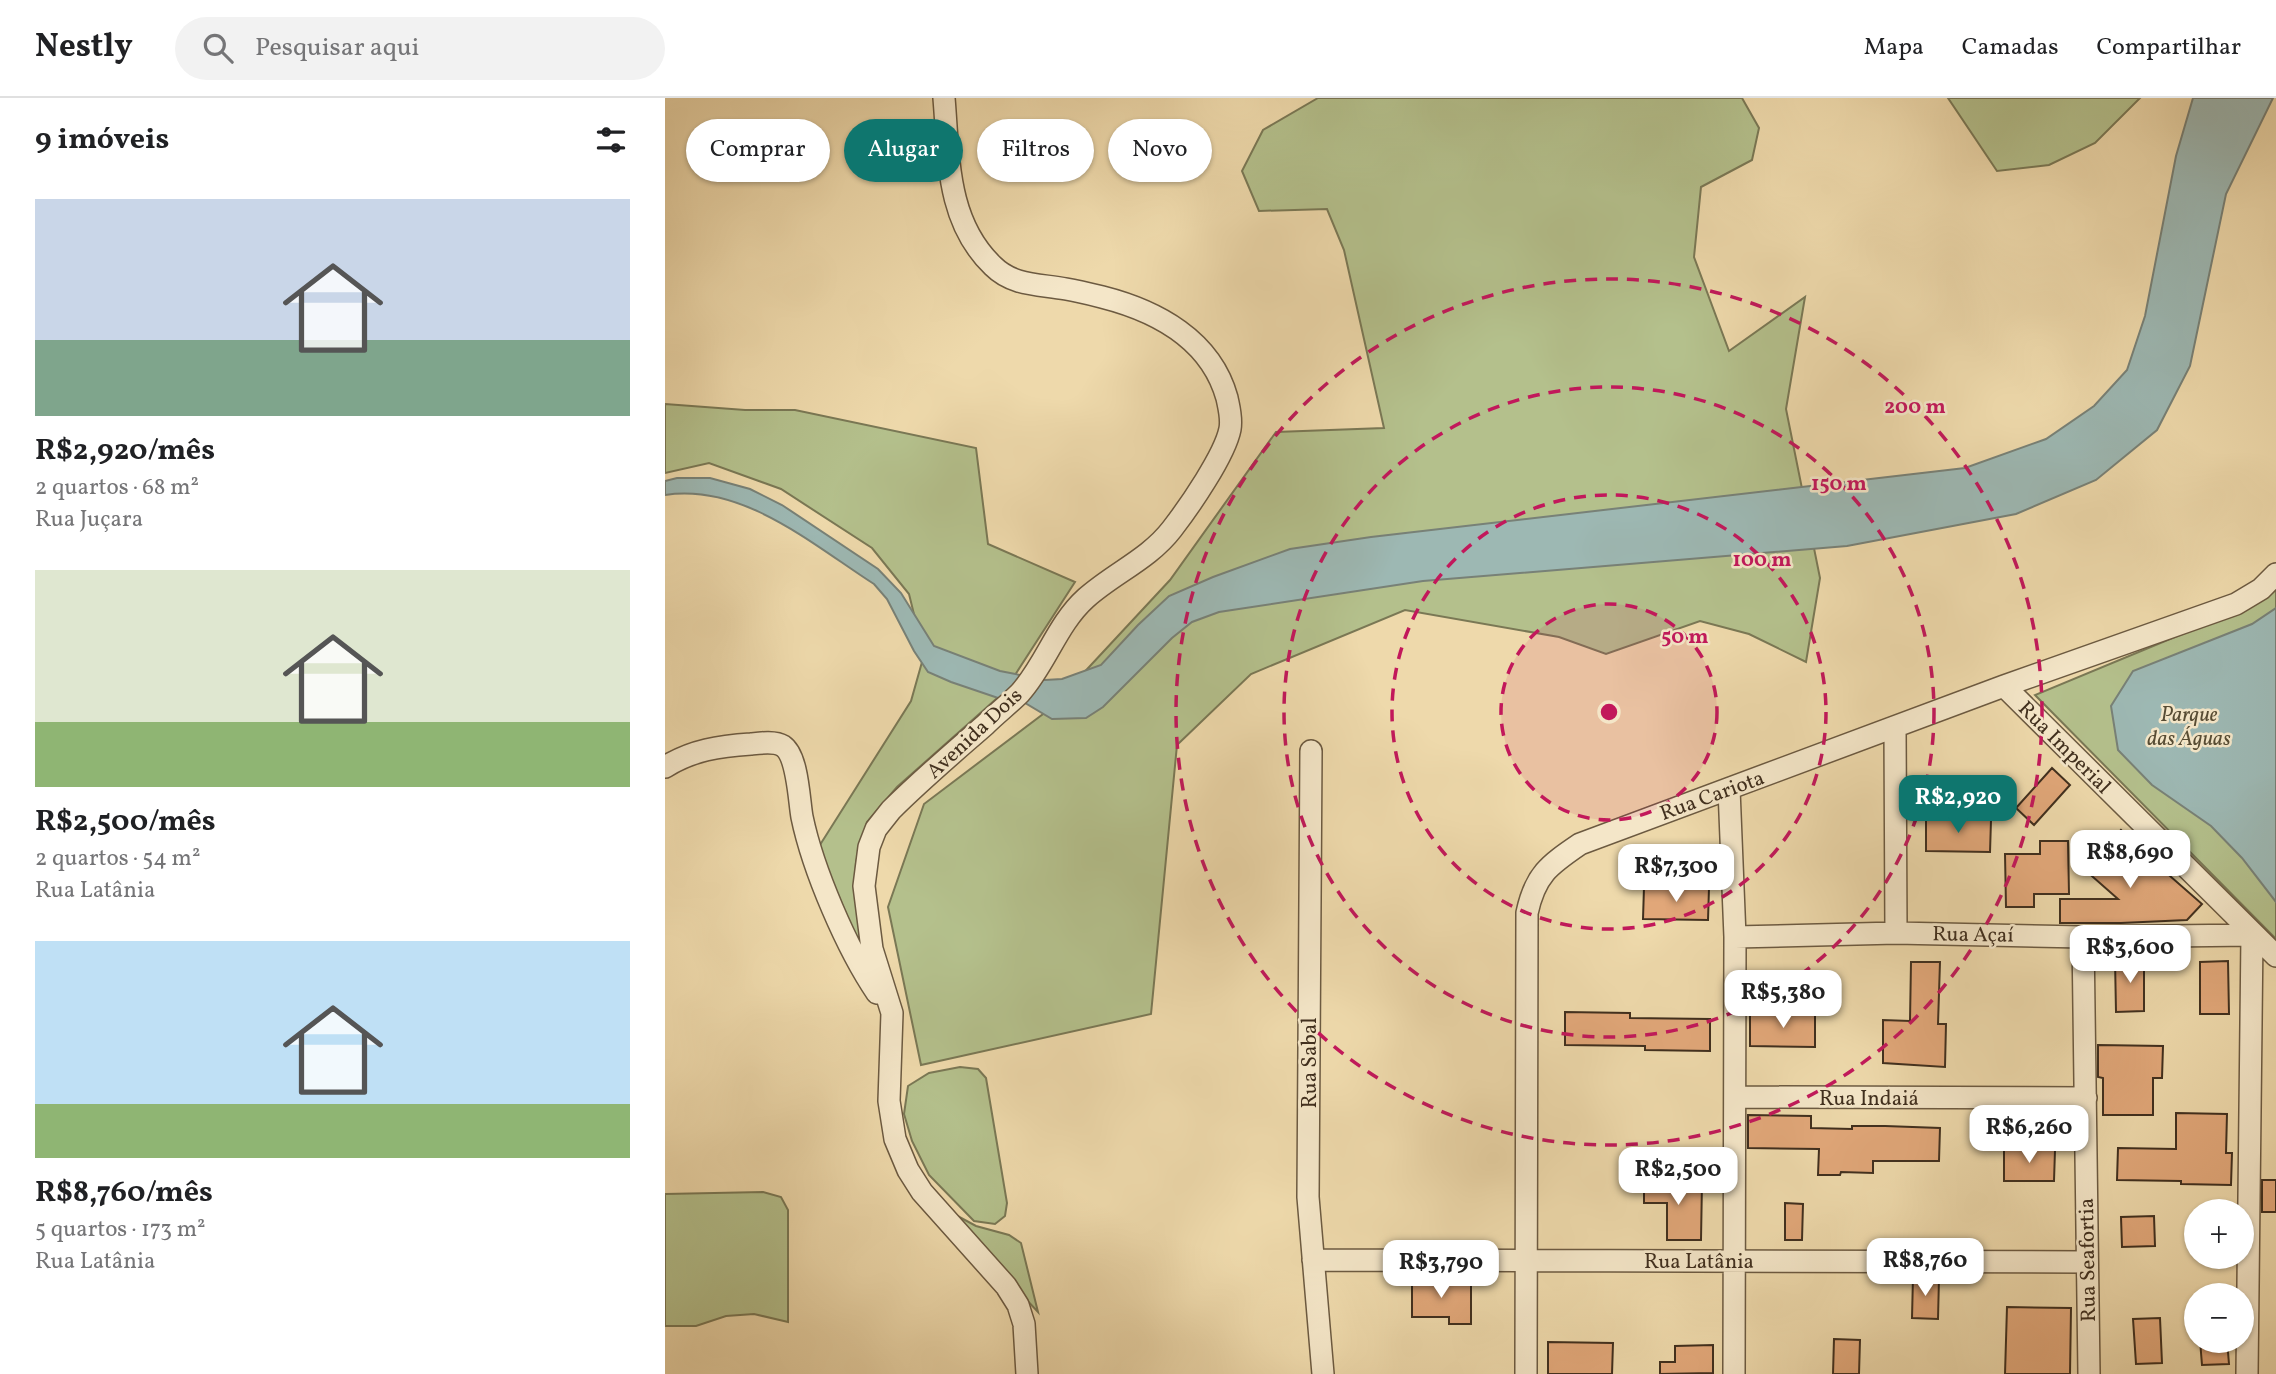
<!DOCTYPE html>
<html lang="pt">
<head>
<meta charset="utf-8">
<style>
  body { margin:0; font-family:Vollkorn,serif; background:#f2f2f2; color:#202124; height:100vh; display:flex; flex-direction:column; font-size:26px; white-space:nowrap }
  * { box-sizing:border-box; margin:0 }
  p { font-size:23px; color:#757577 }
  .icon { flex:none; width:38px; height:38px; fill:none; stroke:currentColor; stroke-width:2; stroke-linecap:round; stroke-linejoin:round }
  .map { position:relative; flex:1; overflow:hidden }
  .drawer { display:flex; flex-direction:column; background:#fff; width:665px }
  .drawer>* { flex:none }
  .banner { position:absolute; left:21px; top:21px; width:665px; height:63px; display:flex; gap:14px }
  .fabs { position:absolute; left:1519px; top:1101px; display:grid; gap:14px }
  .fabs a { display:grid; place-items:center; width:70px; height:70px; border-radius:50%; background:#fff; box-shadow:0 2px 5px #0004; font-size:35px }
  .price { position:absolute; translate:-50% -60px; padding:0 16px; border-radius:14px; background:#fff; color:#222; font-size:23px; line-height:46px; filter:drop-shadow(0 2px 4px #0008) }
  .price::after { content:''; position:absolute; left:50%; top:42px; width:21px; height:16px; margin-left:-10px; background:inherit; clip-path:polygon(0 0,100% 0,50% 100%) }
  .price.on { background:#0f766e; color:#fff }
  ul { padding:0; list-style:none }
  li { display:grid; align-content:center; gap:14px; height:371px; padding:0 35px }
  li span { display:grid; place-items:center; height:217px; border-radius:0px; color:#555 }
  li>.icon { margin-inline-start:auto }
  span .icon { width:126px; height:126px; fill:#fffc; stroke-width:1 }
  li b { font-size:30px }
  h2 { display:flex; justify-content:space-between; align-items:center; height:84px; padding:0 35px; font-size:30px }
  .chip { padding:0 24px; border-radius:32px; background:#fff; box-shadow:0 2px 5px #0004; font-size:24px; line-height:63px }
  .chip.on { background:#0f766e; color:#fff }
  header { display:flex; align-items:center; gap:42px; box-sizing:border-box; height:98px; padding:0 35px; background:#fff; border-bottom:2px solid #e0e0e0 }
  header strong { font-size:33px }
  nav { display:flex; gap:38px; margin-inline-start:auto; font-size:24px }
  .search { width:490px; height:63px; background:#f2f2f2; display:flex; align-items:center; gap:18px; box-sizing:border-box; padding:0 24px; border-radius:38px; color:#757577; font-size:26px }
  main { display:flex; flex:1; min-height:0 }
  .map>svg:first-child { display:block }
  .green { fill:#b4c08c; stroke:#7a7855; stroke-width:2 }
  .water { fill:#9db8b3; stroke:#788177; stroke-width:2 }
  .building { fill:#e1a779; stroke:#402f1e; stroke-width:2 }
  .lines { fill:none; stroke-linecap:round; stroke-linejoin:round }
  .minor-casing { stroke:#6c5a41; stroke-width:24 }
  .minor { stroke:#f4e6c8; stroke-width:21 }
  .ring { fill:none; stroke:#c2185b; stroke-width:3.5; stroke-dasharray:12 9 }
  .labels { text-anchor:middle; stroke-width:5; stroke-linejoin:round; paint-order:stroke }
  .park-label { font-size:21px; font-style:italic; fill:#574c34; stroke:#f4e6c8 }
  .street-label { font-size:21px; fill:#402f1e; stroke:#f4e6c8 }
  .centre { fill:#c2185b; stroke:#f4e6c8; stroke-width:3.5 }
  .ring-label { font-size:21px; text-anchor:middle; font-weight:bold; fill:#c2185b; stroke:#f4e6c8; stroke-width:5; stroke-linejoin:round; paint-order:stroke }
</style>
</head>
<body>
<header>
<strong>Nestly</strong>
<div class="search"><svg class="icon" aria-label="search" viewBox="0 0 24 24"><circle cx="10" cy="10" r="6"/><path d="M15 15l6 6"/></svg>Pesquisar aqui</div>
<nav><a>Mapa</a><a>Camadas</a><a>Compartilhar</a></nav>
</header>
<main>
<section class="drawer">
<h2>9 imóveis<svg class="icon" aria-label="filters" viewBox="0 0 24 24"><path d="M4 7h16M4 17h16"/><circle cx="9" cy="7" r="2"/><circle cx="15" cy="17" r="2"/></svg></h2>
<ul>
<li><span style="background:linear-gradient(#c9d6e8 65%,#7fa58c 0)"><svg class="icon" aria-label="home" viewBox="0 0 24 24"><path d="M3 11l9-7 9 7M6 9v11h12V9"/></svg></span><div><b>R$2,920/mês</b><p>2 quartos · 68 m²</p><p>Rua Juçara</p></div></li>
<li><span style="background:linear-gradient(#dfe7d0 70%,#8fb573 0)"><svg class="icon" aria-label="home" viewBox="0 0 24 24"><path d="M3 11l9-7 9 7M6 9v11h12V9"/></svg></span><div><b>R$2,500/mês</b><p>2 quartos · 54 m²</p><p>Rua Latânia</p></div></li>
<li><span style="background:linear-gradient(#bfe0f5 75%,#8fb573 0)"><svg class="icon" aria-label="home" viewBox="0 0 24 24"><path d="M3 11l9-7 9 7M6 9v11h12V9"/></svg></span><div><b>R$8,760/mês</b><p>5 quartos · 173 m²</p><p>Rua Latânia</p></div></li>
</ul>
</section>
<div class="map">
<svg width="1611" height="1276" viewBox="0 0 1611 1276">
  <rect width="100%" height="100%" fill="#eed9ab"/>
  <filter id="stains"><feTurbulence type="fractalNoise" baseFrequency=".00286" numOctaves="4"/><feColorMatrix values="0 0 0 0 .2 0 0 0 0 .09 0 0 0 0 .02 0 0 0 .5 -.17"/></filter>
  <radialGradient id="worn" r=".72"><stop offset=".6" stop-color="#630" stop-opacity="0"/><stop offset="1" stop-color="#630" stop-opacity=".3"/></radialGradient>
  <path class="green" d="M653,0H1077L1094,30L1087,62L1036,89L1029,159L1064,253L1140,199L1121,311L1155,480L1141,564L1084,536L1035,523L941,556L894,539L740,512L586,576L512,647L486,916L256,967L223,809L259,706L386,610L505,482L611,334L719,330L679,152L662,111L594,113L577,73L598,32Z
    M1283,0H1475L1430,45L1384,67L1332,73Z
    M0,306L80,312H130L311,350L323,446L410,484L339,594L232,689L202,724L191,764L190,791L214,893L153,750L246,603L259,557L244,496L207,450L116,391L44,365L0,375Z
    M1611,491V841L1370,597L1558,519L1588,501Z
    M295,969L313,971L321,980L342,1105L340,1118L330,1126L309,1123L264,1077L247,1043L239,1016L243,988L264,975Z
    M98,1094L116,1099L123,1112V1224L89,1216L61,1218L31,1228H0V1096Z
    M274,1108L311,1128L344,1137L356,1145L373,1214Z"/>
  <path class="water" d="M1528,0H1608L1561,96L1525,268L1492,332L1431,382L1351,416L1182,448L758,483L554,514L527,524L507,540L438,609L421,620L387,621L360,605L336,601L286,584L263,574L249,553L222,501L209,486C148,447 78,385 0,397V383L12,380H45L85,391L117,407L213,471L236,495L269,548L335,573L380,582L397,581L436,567L473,527L504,498L548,479L625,451L706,439L1300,370L1381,341L1429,308L1462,272L1480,218L1511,58Z
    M1611,510V804L1577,760L1546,728L1487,687L1453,652L1446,608L1468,573L1587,526Z"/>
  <path class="building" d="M1387,670L1405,687L1369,727L1351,710Z
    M1261,721L1326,722L1325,754L1261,753Z
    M1456,732L1475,748L1473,750L1537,806L1522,822L1456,825H1395V801H1453L1420,772Z
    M1375,743H1403L1404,796H1369V809H1341L1340,756H1375Z
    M979,789L1044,790L1043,822L978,821Z
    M1450,861H1479V913L1451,914Z
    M1563,863L1564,916H1535V864Z
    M1246,864H1275L1273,926H1281L1280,969L1218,965V922L1245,923Z
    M900,914L965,915V920L1045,921V953L980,952V948L900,947Z
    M1085,915L1150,916V949L1085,948Z
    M1433,947L1498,948L1497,980H1488V1017H1438V980L1433,979Z
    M1511,1015L1562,1016L1561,1055H1567L1566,1087L1516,1086V1083L1452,1082L1453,1050L1511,1051Z
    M1083,1017L1146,1018V1030L1187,1031V1028H1220L1275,1030L1274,1063H1208V1075L1176,1074L1175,1077H1153L1154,1051L1083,1050Z
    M1339,1051L1390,1052L1389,1083H1339Z
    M1597,1082H1611V1114H1597Z
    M979,1083L1037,1084L1036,1142H1002V1105H979Z
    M1120,1105L1138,1106L1137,1142H1120Z
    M1489,1118L1490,1148L1457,1149L1456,1119Z
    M747,1177H769V1185H806V1226H784V1219H747Z
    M1248,1179L1274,1180L1273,1221L1247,1220Z
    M1342,1209L1406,1210L1405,1276H1340Z
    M1495,1220L1497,1265L1471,1266L1468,1221Z
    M1169,1241L1195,1242L1194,1276H1168Z
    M1535,1242H1562L1564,1266L1537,1267Z
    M883,1244L948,1245L947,1276H883Z
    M1048,1247V1275L995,1276V1264H1010V1248Z"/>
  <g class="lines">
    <defs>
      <path id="minor" d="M279,0C284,59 281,123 328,168C348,188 374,186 401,191C413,193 425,196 437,199C492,213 546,242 562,300C564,310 567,320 565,331C560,357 524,409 507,431C484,461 449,475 421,500C392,526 381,566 355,595C344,606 331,616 320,627C288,655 256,682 226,712L211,731L204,749L199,788L207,851L227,915L224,1003L230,1041L243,1072L257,1094L341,1188L353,1207L359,1226L362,1276
        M1339,588L1611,858
        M1230,630L1231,835
        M646,653L643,1099L658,1276
        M0,669C27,652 55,648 86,646C95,645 110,643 118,648C133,658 134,703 137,719C148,772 182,851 212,895
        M1064,691L1070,839L1069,1276
        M1070,839L1231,835L1418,839L1587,837L1582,1276
        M1418,839L1424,1276
        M1071,999L1421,1000
        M648,1162L1421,1164
        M861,1276L862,815C870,777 884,767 915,746L1339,588L1571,506L1596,491L1611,476"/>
    </defs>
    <use href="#minor" class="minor-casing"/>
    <use href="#minor" class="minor"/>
  </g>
  <circle cx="944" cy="614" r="108" fill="#c2185b" fill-opacity=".12"/>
  <g class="ring">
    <circle cx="944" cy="614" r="108"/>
    <circle cx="944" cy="614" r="217"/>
    <circle cx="944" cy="614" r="325"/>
    <circle cx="944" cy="614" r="433"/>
  </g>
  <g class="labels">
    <g class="park-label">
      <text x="1524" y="623">Parque<tspan x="1524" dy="24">das Águas</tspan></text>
    </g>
    <g class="street-label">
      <text transform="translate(309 635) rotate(-43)" y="7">Avenida Dois</text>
      <text transform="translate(1400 649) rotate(45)" y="7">Rua Imperial</text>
      <text transform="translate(1047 697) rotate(-20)" y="7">Rua Cariota</text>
      <text transform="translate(1308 836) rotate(1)" y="7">Rua Açaí</text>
      <text transform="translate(644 965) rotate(-90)" y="7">Rua Sabal</text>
      <text x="1204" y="1007">Rua Indaiá</text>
      <text transform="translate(1422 1162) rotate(-91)" y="7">Rua Seafortia</text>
      <text x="1034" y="1170">Rua Latânia</text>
    </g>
  </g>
  <circle cx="944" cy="614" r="10" class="centre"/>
  <g class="ring-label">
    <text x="1250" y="315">200 m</text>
    <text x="1174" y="392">150 m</text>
    <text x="1097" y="468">100 m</text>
    <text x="1020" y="545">50 m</text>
  </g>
  <rect width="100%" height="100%" filter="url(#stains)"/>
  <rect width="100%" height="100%" fill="url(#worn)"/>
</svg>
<div class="fabs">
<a>+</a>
<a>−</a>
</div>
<b class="price on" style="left:1293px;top:737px">R$2,920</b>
<b class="price" style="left:1465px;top:792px">R$8,690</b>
<b class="price" style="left:1011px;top:806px">R$7,300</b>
<b class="price" style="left:1465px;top:887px">R$3,600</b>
<b class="price" style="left:1118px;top:932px">R$5,380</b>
<b class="price" style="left:1364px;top:1067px">R$6,260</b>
<b class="price" style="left:1013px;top:1109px">R$2,500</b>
<b class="price" style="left:1260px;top:1200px">R$8,760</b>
<b class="price" style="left:776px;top:1202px">R$3,790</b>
<div class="banner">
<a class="chip">Comprar</a>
<a class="chip on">Alugar</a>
<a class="chip">Filtros</a>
<a class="chip">Novo</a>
</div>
</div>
</main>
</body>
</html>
